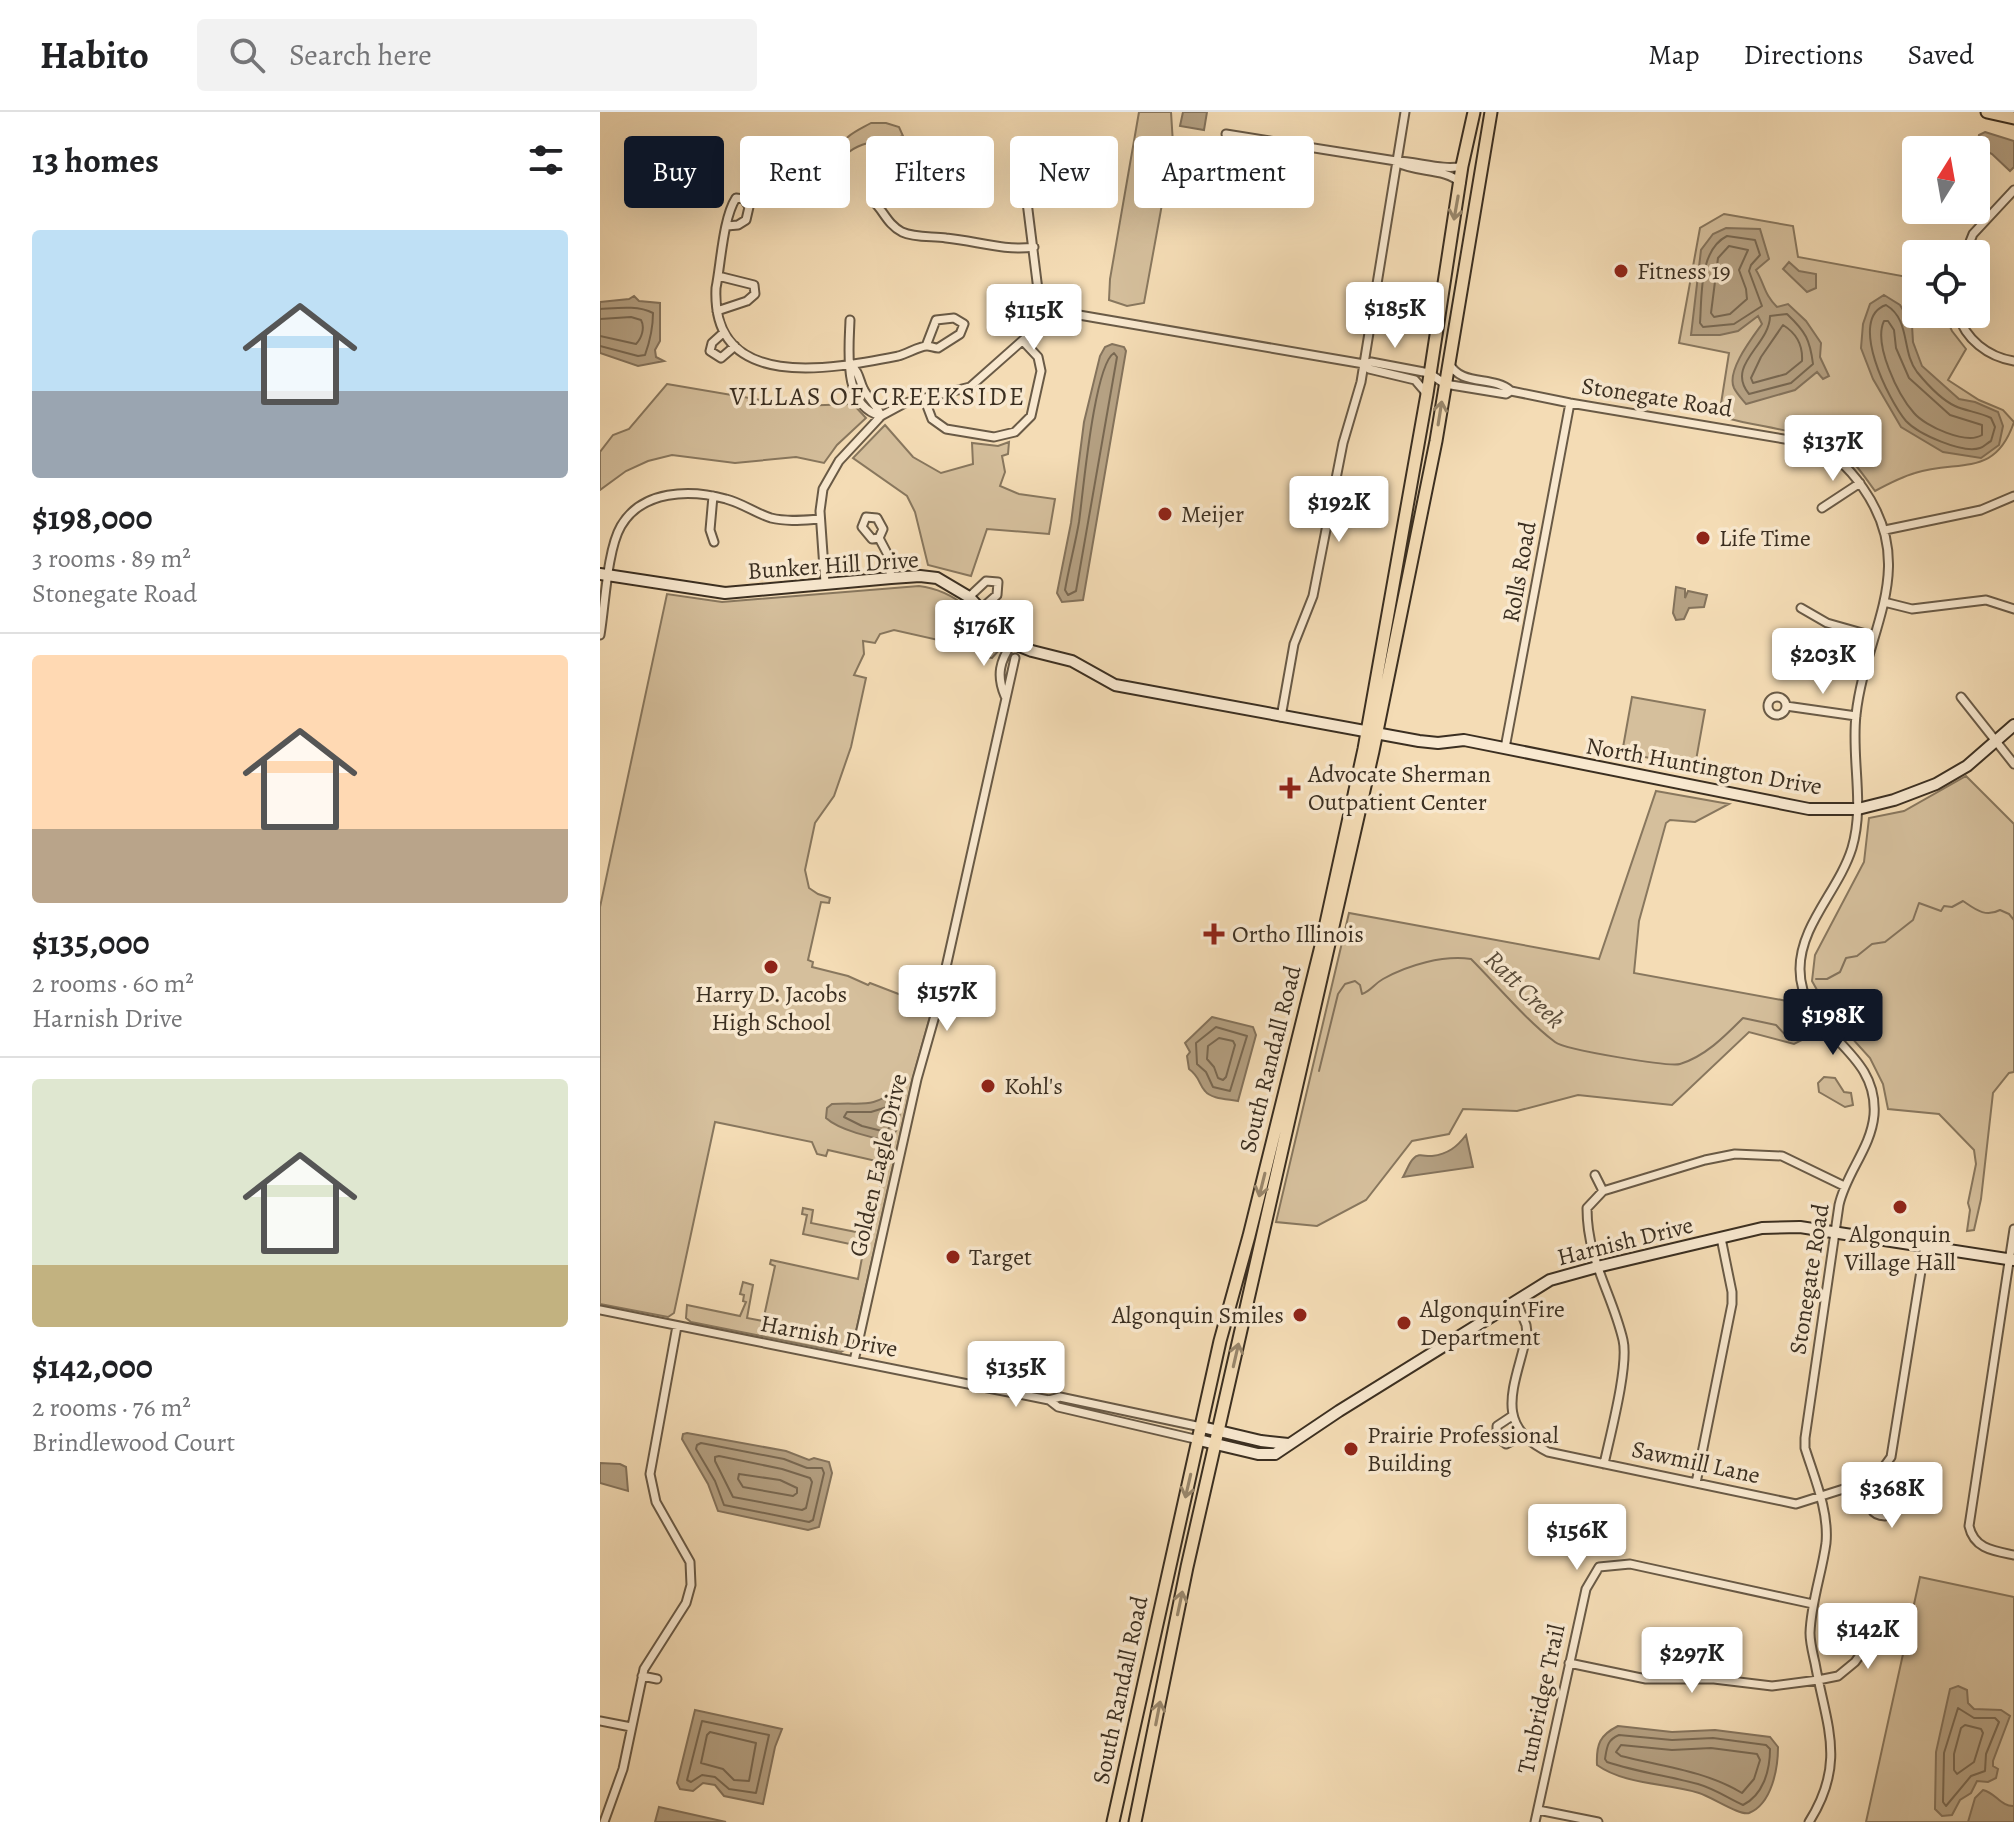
<!DOCTYPE html>
<html lang="en">
<head>
<meta charset="utf-8">
<style>
  body { margin:0; font-family:Alegreya,serif; background:#f2f2f2; color:#202124; height:100vh; display:flex; flex-direction:column; font-size:30px; white-space:nowrap }
  * { box-sizing:border-box; margin:0 }
  p { font-size:26px; color:#757577 }
  .icon { flex:none; width:44px; height:44px; fill:none; stroke:currentColor; stroke-width:2; stroke-linecap:round; stroke-linejoin:round }
  .map { position:relative; flex:1; overflow:hidden }
  .details { display:flex; flex-direction:column; background:#fff; width:600px }
  .details>* { flex:none }
  .banner { position:absolute; left:24px; top:24px; width:760px; height:72px; display:flex; gap:16px }
  .needle { width:52px; rotate:11deg }
  .fabs { position:absolute; left:1302px; top:24px; display:grid; gap:16px }
  .fabs a { display:grid; place-items:center; width:88px; height:88px; border-radius:8px; background:#fff; box-shadow:0 8px 32px #0002; font-size:40px }
  .price { position:absolute; translate:-50% -68px; padding:0 18px; border-radius:8px; background:#fff; color:#222; font-size:26px; line-height:52px; filter:drop-shadow(0 2px 4px #0008) }
  .price::after { content:''; position:absolute; left:50%; top:48px; width:24px; height:18px; margin-left:-12px; background:inherit; clip-path:polygon(0 0,100% 0,50% 100%) }
  .price.selected { background:#111827; color:#fff }
  ul { padding:0; list-style:none }
  li { display:grid; align-content:center; gap:16px; height:424px; padding:0 32px }
  li+li { border-top:2px solid #e0e0e0 }
  li span { display:grid; place-items:center; height:248px; border-radius:8px; color:#555 }
  li>.icon { margin-inline-start:auto }
  span .icon { width:144px; height:144px; fill:#fffc; stroke-width:1 }
  li b { font-size:34px }
  h2 { display:flex; justify-content:space-between; align-items:center; height:96px; padding:0 32px; font-size:34px }
  .chip { padding:0 28px; border-radius:8px; background:#fff; box-shadow:0 8px 32px #0002; font-size:28px; line-height:72px }
  .chip.selected { background:#111827; color:#fff }
  header { display:flex; align-items:center; gap:48px; box-sizing:border-box; height:112px; padding:0 40px; background:#fff; border-bottom:2px solid #e0e0e0 }
  header strong { font-size:38px }
  nav { display:flex; gap:44px; margin-inline-start:auto; font-size:28px }
  .search { width:560px; height:72px; background:#f2f2f2; display:flex; align-items:center; gap:20px; box-sizing:border-box; padding:0 28px; border-radius:8px; color:#757577; font-size:30px }
  main { display:flex; flex:1; min-height:0 }
  .map>svg:first-child { display:block }
  .green { fill:#d5bf9c; stroke:#88775e; stroke-width:2 }
  .water { fill:#b5a183; stroke:#84735c; stroke-width:2 }
  .lines { fill:none; stroke-linecap:round; stroke-linejoin:round }
  .shore { stroke:#786852; stroke-width:2 }
  .stream { stroke:#84735c; stroke-width:2 }
  .street-casing { stroke:#695a46; stroke-width:11 }
  .secondary-casing { stroke:#3b2f21; stroke-width:14 }
  .primary-casing { stroke:#3b2f21; stroke-width:15 }
  .street { stroke:#f8e8cf; stroke-width:7 }
  .secondary { stroke:#f8e8cf; stroke-width:10 }
  .primary { stroke:#f4dcb5; stroke-width:11 }
  .oneway { stroke:#98866b }
  .poi-dot { fill:#8f2418; stroke:#f8e8cf; stroke-width:3 }
  .labels { text-anchor:middle; stroke-width:7; stroke-linejoin:round; paint-order:stroke }
  .poi-label { font-size:24px; fill:#3b2f21; stroke:#f8e8cf; text-anchor:start }
  .street-label { font-size:24px; fill:#3b2f21; stroke:#f8e8cf }
  .neighbourhood-label { font-size:26px; letter-spacing:2px; fill:#3b2f21; stroke:#f8e8cf }
  .water-label { font-size:26px; font-style:italic; fill:#5a4c3a; stroke:#f8e8cf }
</style>
</head>
<body>
<header>
<strong>Habito</strong>
<div class="search"><svg class="icon" aria-label="search" viewBox="0 0 24 24"><circle cx="10" cy="10" r="6"/><path d="M15 15l6 6"/></svg>Search here</div>
<nav><a>Map</a><a>Directions</a><a>Saved</a></nav>
</header>
<main>
<section class="details">
<h2>13 homes<svg class="icon" aria-label="filters" viewBox="0 0 24 24"><path d="M4 7h16M4 17h16"/><circle cx="9" cy="7" r="2"/><circle cx="15" cy="17" r="2"/></svg></h2>
<ul>
<li><span style="background:linear-gradient(#bfe0f5 65%,#9aa5b1 0)"><svg class="icon" aria-label="home" viewBox="0 0 24 24"><path d="M3 11l9-7 9 7M6 9v11h12V9"/></svg></span><div><b>$198,000</b><p>3 rooms · 89 m²</p><p>Stonegate Road</p></div></li>
<li><span style="background:linear-gradient(#ffd9b3 70%,#b9a48a 0)"><svg class="icon" aria-label="home" viewBox="0 0 24 24"><path d="M3 11l9-7 9 7M6 9v11h12V9"/></svg></span><div><b>$135,000</b><p>2 rooms · 60 m²</p><p>Harnish Drive</p></div></li>
<li><span style="background:linear-gradient(#dfe7d0 75%,#c2b280 0)"><svg class="icon" aria-label="home" viewBox="0 0 24 24"><path d="M3 11l9-7 9 7M6 9v11h12V9"/></svg></span><div><b>$142,000</b><p>2 rooms · 76 m²</p><p>Brindlewood Court</p></div></li>
</ul>
</section>
<div class="map">
<svg width="1414" height="1710" viewBox="0 0 1414 1710">
  <rect width="100%" height="100%" fill="#f4dcb5"/>
  <filter id="stains"><feTurbulence type="fractalNoise" baseFrequency=".0025" numOctaves="4"/><feColorMatrix values="0 0 0 0 .2 0 0 0 0 .09 0 0 0 0 .02 0 0 0 .5 -.17"/></filter>
  <radialGradient id="worn" r=".72"><stop offset=".6" stop-color="#630" stop-opacity="0"/><stop offset="1" stop-color="#630" stop-opacity=".3"/></radialGradient>
  <path class="green" d="M539,0H571L573,32L544,191L527,194L509,188L510,167Z
    M271,11H286L299,15L303,24C280,33 265,25 244,44L239,41C242,24 257,19 271,11Z
    M1124,102L1193,114L1198,145L1313,166V203L1344,202L1352,219L1366,237L1348,268L1379,288L1403,298L1414,310C1395,366 1360,347 1315,361C1301,365 1288,372 1275,379C1264,364 1254,348 1238,337C1213,320 1160,315 1130,307L1120,298L1129,241L1079,231L1100,116Z
    M67,272L197,294L253,292L266,306L237,333L224,351L196,345L135,351L72,343L48,349L26,359L0,378V340L13,323L29,317Z
    M285,313L313,345L341,361L373,352L372,331L398,334L409,330L408,342L402,344L405,360L400,374L419,382L455,387L449,422L387,417L371,464L328,453L315,400L307,384L253,346Z
    M319,474C354,478 386,506 400,537L392,546L386,545L383,538L294,518L280,522L275,531L263,529L264,542L254,563L266,566L251,635L234,684L215,711L205,758L209,776L218,782L230,786L229,791L221,790L208,848L213,850L212,855L248,864L268,873L270,871L327,893L329,888L334,890L312,969L253,1233L241,1240L91,1210L86,1206L87,1193L140,1204L146,1190L143,1189L144,1183L140,1182L143,1170L153,1173L147,1206L163,1209L175,1154L170,1152L171,1148L258,1167L264,1135L203,1122L207,1103L202,1102L203,1096L213,1098L211,1111L271,1123L285,1051L228,1038L226,1044L217,1042L212,1030L115,1010L74,1201L68,1205L0,1192V795L67,482L122,490Z
    M1032,585L1105,598L1095,654L1022,641Z
    M1366,664L1414,712V960L1409,961L1393,981L1381,1087L1374,1118L1367,1119L1370,1098L1368,1091L1376,1052L1374,1038L1339,1002L1288,997L1283,972L1270,946L1231,903L1212,869L1215,843L1264,750L1269,706L1304,699Z
    M1056,679L1129,692L1095,710L1070,708L1066,711L1039,809L1034,861L1187,889L1216,921L1194,932L1149,920L1072,993L978,983L917,999L863,997L849,1022L812,1029L766,1088L717,1114L676,1110L749,801L999,847Z
    M1224,965L1235,966L1244,980L1251,981L1253,993L1245,995L1219,980L1218,971Z
    M1320,1465L1414,1485V1710H1266Z"/>
  <path class="water" d="M583,0H607L604,18L580,14Z
    M1385,20L1414,29V55L1410,59L1392,42L1377,34L1379,23Z
    M1126,116L1160,117L1169,147L1156,158C1165,173 1164,182 1177,195L1188,192L1206,209L1221,231L1220,245L1229,264L1223,267L1217,260L1195,278L1146,292C1142,287 1137,282 1134,276C1126,259 1152,226 1162,212L1158,204L1138,219L1120,223H1091L1101,138L1113,122Z
    M1189,150L1199,159L1216,162V176L1207,180L1183,157Z
    M1284,183L1300,193L1312,213L1313,230L1322,254L1359,287L1375,290L1398,300L1403,314L1399,333L1381,346L1343,340L1301,315L1273,267L1261,236L1263,212L1270,192Z
    M34,184L39,189L60,191V229L55,238L56,245L64,249L38,254L0,241V190L29,187Z
    M512,232L524,235L526,239L483,488L462,490L457,481L471,411L484,310L500,244L505,235Z
    M1076,475L1085,477V486L1088,479L1107,483L1104,495L1089,496L1084,507L1076,508L1073,501Z
    M612,905L653,915L656,923L638,989C628,987 611,987 605,979C598,971 600,965 589,957L587,944L590,940L585,931Z
    M299,977L303,982L297,1017L290,1029C272,1026 239,1018 226,1006L227,996L232,992C267,990 268,997 299,977Z
    M866,1023L873,1055L803,1065C806,1060 809,1051 813,1047C819,1040 825,1045 832,1044C848,1042 857,1035 866,1023Z
    M87,1321L186,1339L209,1348L214,1346L229,1350L232,1361L219,1415L208,1418L118,1399L108,1372L82,1327L83,1322Z
    M0,1351L20,1352L26,1355L28,1379L0,1371Z
    M1358,1574L1367,1578L1368,1591L1374,1597L1401,1598L1410,1604L1393,1649V1654L1398,1657L1396,1666L1388,1670L1377,1669L1371,1681L1360,1688L1352,1703L1342,1704L1335,1697L1336,1640L1350,1577Z
    M95,1598L182,1617L175,1635L163,1692L124,1684L115,1673L103,1671L93,1679L80,1677L77,1671Z
    M1018,1614L1072,1620L1115,1618L1170,1625L1178,1635C1178,1656 1172,1692 1149,1701C1140,1704 1112,1685 1099,1681C1067,1671 1025,1673 997,1653C996,1632 1000,1623 1018,1614Z
    M1383,1678C1396,1681 1401,1695 1414,1694V1710H1368L1375,1686Z
    M59,1695L126,1710H55Z"/>
  <g class="lines">
    <path class="shore" d="M1127,124L1155,128L1160,143L1151,153L1149,159L1162,194L1134,212L1103,215L1100,211C1102,183 1099,138 1127,124Z
      M1129,134L1148,138L1139,158L1146,177L1147,187L1130,202L1114,205L1111,201L1118,146Z
      M1286,193C1311,208 1301,239 1317,260C1326,271 1342,288 1355,294C1365,299 1379,300 1391,306L1395,315L1391,329C1387,331 1384,335 1380,336C1363,342 1318,322 1306,309C1289,289 1247,206 1286,193Z
      M0,197C17,196 38,193 53,201C53,217 50,229 45,243L38,244L0,234
      M1187,202C1206,220 1210,228 1213,252L1191,271L1149,282C1125,253 1170,233 1170,204Z
      M0,207L31,205L41,208C45,215 42,226 36,232L0,224
      M1288,209L1294,218L1296,236L1309,266L1350,303L1382,313V323C1366,333 1325,314 1314,301C1298,283 1273,232 1284,209Z
      M1183,213C1196,221 1203,233 1202,249L1186,262L1153,271L1151,266L1161,245Z
      M514,241L517,245L476,479L468,483L465,478C469,455 475,433 479,410C483,382 494,253 514,241Z
      M616,915L647,924L630,979L613,975L606,960L597,952L596,931Z
      M619,926L633,929L635,933L626,965L623,968L618,966L614,955L607,947L608,934Z
      M287,995L291,1000L289,1016L286,1020L262,1014L244,1005L247,1000H271Z
      M101,1331L184,1347L207,1356H222L224,1361L213,1408L209,1410L124,1393L115,1369L96,1337L97,1333Z
      M119,1344L182,1357L210,1366L212,1370L206,1396L202,1398L133,1385L115,1349V1345Z
      M139,1362L180,1368L197,1376V1381L193,1384L143,1375L138,1367Z
      M1358,1596L1374,1606H1395L1399,1610L1386,1642L1385,1659L1371,1664L1346,1694L1343,1690L1344,1641Z
      M102,1609L169,1623L156,1681L129,1677L115,1665L102,1663L91,1670L87,1668Z
      M1365,1613L1381,1617L1383,1621L1374,1650L1357,1662L1354,1658V1642L1361,1616Z
      M110,1620L156,1631L149,1669L134,1668L123,1657L101,1651L107,1623Z
      M1019,1623L1072,1628L1113,1626L1166,1633L1170,1637C1170,1659 1163,1683 1143,1693C1128,1686 1115,1677 1098,1672C1068,1664 1037,1660 1007,1650L1005,1647C1007,1635 1007,1628 1019,1623Z
      M1021,1633L1072,1638L1111,1636L1157,1642L1160,1648L1154,1667L1142,1681C1106,1659 1061,1654 1021,1644L1016,1640Z"/>
    <path class="stream" d="M1216,867H1227L1240,860L1246,846L1257,844L1272,832L1285,830L1313,808L1319,791L1341,799L1344,794L1352,795L1363,789C1375,797 1385,806 1400,798L1409,802L1414,808
      M719,959L738,882L745,872L755,869L760,873L762,882C771,879 774,872 783,867C808,853 843,843 871,847C897,873 926,908 955,930C965,938 1070,955 1080,952C1106,944 1126,923 1143,906L1176,913L1189,927L1204,922L1207,918"/>
    <defs>
      <path id="street" d="M626,22L796,49C816,49 844,59 862,54
        M798,51C817,61 845,56 861,71
        M422,60L427,61L431,66L433,84L427,90L419,87L416,66Z
        M427,90L438,178L450,207
        M281,94L287,89L286,69L280,67L273,70V89C284,99 287,112 302,120C315,126 333,124 346,126C377,129 403,139 434,135
        M127,114L138,113L146,108L149,95L144,87L136,86C123,106 121,151 116,176C111,281 232,257 298,244C307,242 319,234 327,234C331,234 334,236 338,236L360,222L364,212L354,206L336,208L326,234
        M1365,142L1373,122L1414,78
        M117,199L147,189L155,182L154,173L118,164
        M1358,202C1365,227 1388,245 1414,249
        M250,208C249,239 242,294 281,304C277,293 268,287 263,276C259,267 259,260 251,253
        M123,221L112,231L110,239L121,246L135,234
        M849,251C861,275 893,263 911,279L970,291L1208,331C1233,341 1248,354 1263,376C1320,457 1265,519 1256,603C1251,647 1265,692 1252,736C1239,778 1200,813 1200,857C1200,923 1279,935 1274,1003C1271,1036 1246,1061 1239,1093L1205,1326V1336C1214,1365 1229,1399 1226,1431C1222,1461 1211,1490 1210,1521C1210,1531 1213,1542 1215,1551C1226,1613 1247,1650 1209,1710
        M764,252L769,257L815,268L827,282
        M324,286L332,307L346,317L394,325L415,320L431,304L441,259L438,245L423,229
        M113,384L110,418L114,430
        M1222,396L1260,371
        M1285,418L1381,398L1414,384
        M279,426L272,427L262,415L266,405L277,406L283,417L279,426L288,443L291,466
        M225,471L220,399L223,377L239,349L281,304L305,291L370,275L440,213L459,203H479L764,252L771,250L829,261L845,272L906,282L911,279
        M369,485L386,469L398,470L397,483L381,497
        M1284,490L1312,497L1386,488L1414,497
        M1201,496L1227,511L1273,524
        M0,523C5,494 7,438 21,414C42,378 90,377 126,387C142,391 155,401 171,406C187,410 204,408 220,407
        M405,584C396,563 400,549 412,531
        M1361,585L1414,652
        M1168 594a9 9 0 1 1 18 0a9 9 0 1 1-18 0Z
        M1186,594L1256,604
        M681,605L694,532L713,484L743,331L761,270L805,0
        M905,636L970,291
        M995,1063L1003,1079
        M1414,1117L1369,1414C1374,1437 1394,1439 1414,1443
        M917,1191L926,1213L927,1221C917,1271 890,1312 948,1340L1196,1392L1275,1367L1291,1345L1325,1134
        M0,1198L388,1276L449,1288L460,1285L601,1315
        M254,1249L317,967L336,900L415,546
        M449,1288L458,1295L599,1328
        M912,1304L897,1314V1325L906,1332L922,1324
        M1004,1352C1010,1324 1029,1253 1023,1228C1012,1181 987,1148 987,1096L1003,1079L1105,1048L1135,1042L1182,1044L1244,1074
        M1096,1371L1132,1192V1180L1121,1126
        M1265,1372C1268,1386 1267,1404 1285,1404L1292,1399V1388L1275,1367
        M969,1551L1046,1567H1114L1172,1574L1218,1568L1238,1564L1255,1550L1260,1543L1268,1504
        M42,1564L57,1567
        M0,1609L31,1615
        M938,1698L998,1710
        M4,1710L23,1657L44,1557L86,1491L91,1473L90,1450L56,1390L50,1362L77,1214
        M935,1710L986,1477L999,1455L1030,1452L1213,1492"/>
      <path id="secondary" d="M0,462L125,481L291,466L320,464L337,466L369,485L412,531L432,539L472,549L515,573L819,629L838,631L864,628L1209,697H1258L1294,688L1336,672L1367,654L1414,613
        M602,1315L661,1329L688,1332
        M599,1328L658,1342H675L739,1299L950,1168L997,1155L1162,1116L1200,1115L1414,1148"/>
      <path id="primary" d="M1387,0L1414,6
        M513,1710L620,1229L649,1124L721,834L764,637L827,282L862,54L874,0
        M535,1710L587,1455L773,639L836,329L891,0"/>
    </defs>
    <use href="#street" class="street-casing"/>
    <use href="#secondary" class="secondary-casing"/>
    <use href="#primary" class="primary-casing"/>
    <use href="#street" class="street"/>
    <use href="#secondary" class="secondary"/>
    <use href="#primary" class="primary"/>
  </g>
  <defs><path id="oneway-shaft" d="M-6 0H5M1.5-3L5.5 0L1.5 3" fill="none" stroke-width="1.6" stroke-linecap="round" stroke-linejoin="round" transform="scale(2)"/></defs>
  <g class="oneway">
    <use href="#oneway-shaft" transform="translate(856 96) rotate(100)"/>
    <use href="#oneway-shaft" transform="translate(840 301) rotate(-81)"/>
    <use href="#oneway-shaft" transform="translate(662 1073) rotate(104)"/>
    <use href="#oneway-shaft" transform="translate(636 1243) rotate(-77)"/>
    <use href="#oneway-shaft" transform="translate(588 1374) rotate(103)"/>
    <use href="#oneway-shaft" transform="translate(580 1491) rotate(-78)"/>
    <use href="#oneway-shaft" transform="translate(558 1601) rotate(-79)"/>
  </g>
  <g class="poi-dot">
    <circle cx="1021" cy="159" r="8"/>
    <circle cx="565" cy="402" r="8"/>
    <circle cx="1103" cy="426" r="8"/>
    <path d="M686 664h8v8h8v8h-8v8h-8v-8h-8v-8h8z"/>
    <path d="M610 810h8v8h8v8h-8v8h-8v-8h-8v-8h8z"/>
    <circle cx="171" cy="855" r="8"/>
    <circle cx="388" cy="974" r="8"/>
    <circle cx="1300" cy="1095" r="8"/>
    <circle cx="353" cy="1145" r="8"/>
    <circle cx="700" cy="1203" r="8"/>
    <circle cx="804" cy="1211" r="8"/>
    <circle cx="751" cy="1337" r="8"/>
  </g>
  <g class="labels">
    <g class="poi-label">
      <text x="1037" y="167">Fitness 19</text>
      <text x="581" y="410">Meijer</text>
      <text x="1119" y="434">Life Time</text>
      <text x="708" y="670">Advocate Sherman<tspan x="708" dy="28">Outpatient Center</tspan></text>
      <text x="632" y="830">Ortho Illinois</text>
      <text x="171" y="890" text-anchor="middle">Harry D. Jacobs<tspan x="171" dy="28">High School</tspan></text>
      <text x="404" y="982">Kohl's</text>
      <text x="1300" y="1130" text-anchor="middle">Algonquin<tspan x="1300" dy="28">Village Hall</tspan></text>
      <text x="369" y="1153">Target</text>
      <text x="820" y="1205">Algonquin Fire<tspan x="820" dy="28">Department</tspan></text>
      <text x="684" y="1211" text-anchor="end">Algonquin Smiles</text>
      <text x="767" y="1331">Prairie Professional<tspan x="767" dy="28">Building</tspan></text>
    </g>
    <g class="street-label">
      <text transform="translate(1057 285) rotate(9)" y="8">Stonegate Road</text>
      <text transform="translate(233 453) rotate(-4)" y="8">Bunker Hill Drive</text>
      <text transform="translate(919 460) rotate(-80)" y="8">Rolls Road</text>
      <text transform="translate(1104 654) rotate(10)" y="8">North Huntington Drive</text>
      <text transform="translate(670 947) rotate(-76)" y="8">South Randall Road</text>
      <text transform="translate(278 1053) rotate(-77)" y="8">Golden Eagle Drive</text>
      <text transform="translate(1025 1129) rotate(-14)" y="8">Harnish Drive</text>
      <text transform="translate(1209 1167) rotate(-81)" y="8">Stonegate Road</text>
      <text transform="translate(229 1224) rotate(11)" y="8">Harnish Drive</text>
      <text transform="translate(1096 1350) rotate(12)" y="8">Sawmill Lane</text>
      <text transform="translate(520 1578) rotate(-78)" y="8">South Randall Road</text>
      <text transform="translate(941 1587) rotate(-78)" y="8">Tunbridge Trail</text>
    </g>
    <g class="neighbourhood-label">
      <text x="278" y="293">VILLAS OF CREEKSIDE</text>
    </g>
    <g class="water-label">
      <text transform="translate(925 877) rotate(44)" y="9">Ratt Creek</text>
    </g>
  </g>
  <rect width="100%" height="100%" filter="url(#stains)"/>
  <rect width="100%" height="100%" fill="url(#worn)"/>
</svg>
<div class="fabs">
<a><svg class="needle" viewBox="-14 -14 28 28"><path d="M0-13l5 13h-10z" fill="#e53935"/><path d="M0 13l5-13h-10z" fill="#757577"/></svg></a>
<a><svg class="icon" aria-label="locate" viewBox="0 0 24 24"><circle cx="12" cy="12" r="6"/><path d="M12 2v4M12 18v4M2 12h4M18 12h4"/></svg></a>
</div>
<b class="price" style="left:795px;top:238px">$185K</b>
<b class="price" style="left:434px;top:240px">$115K</b>
<b class="price" style="left:1233px;top:371px">$137K</b>
<b class="price" style="left:739px;top:432px">$192K</b>
<b class="price" style="left:384px;top:556px">$176K</b>
<b class="price" style="left:1223px;top:584px">$203K</b>
<b class="price" style="left:347px;top:921px">$157K</b>
<b class="price selected" style="left:1233px;top:945px">$198K</b>
<b class="price" style="left:416px;top:1297px">$135K</b>
<b class="price" style="left:1292px;top:1418px">$368K</b>
<b class="price" style="left:977px;top:1460px">$156K</b>
<b class="price" style="left:1268px;top:1559px">$142K</b>
<b class="price" style="left:1092px;top:1583px">$297K</b>
<div class="banner">
<a class="chip selected">Buy</a>
<a class="chip">Rent</a>
<a class="chip">Filters</a>
<a class="chip">New</a>
<a class="chip">Apartment</a>
</div>
</div>
</main>
</body>
</html>
